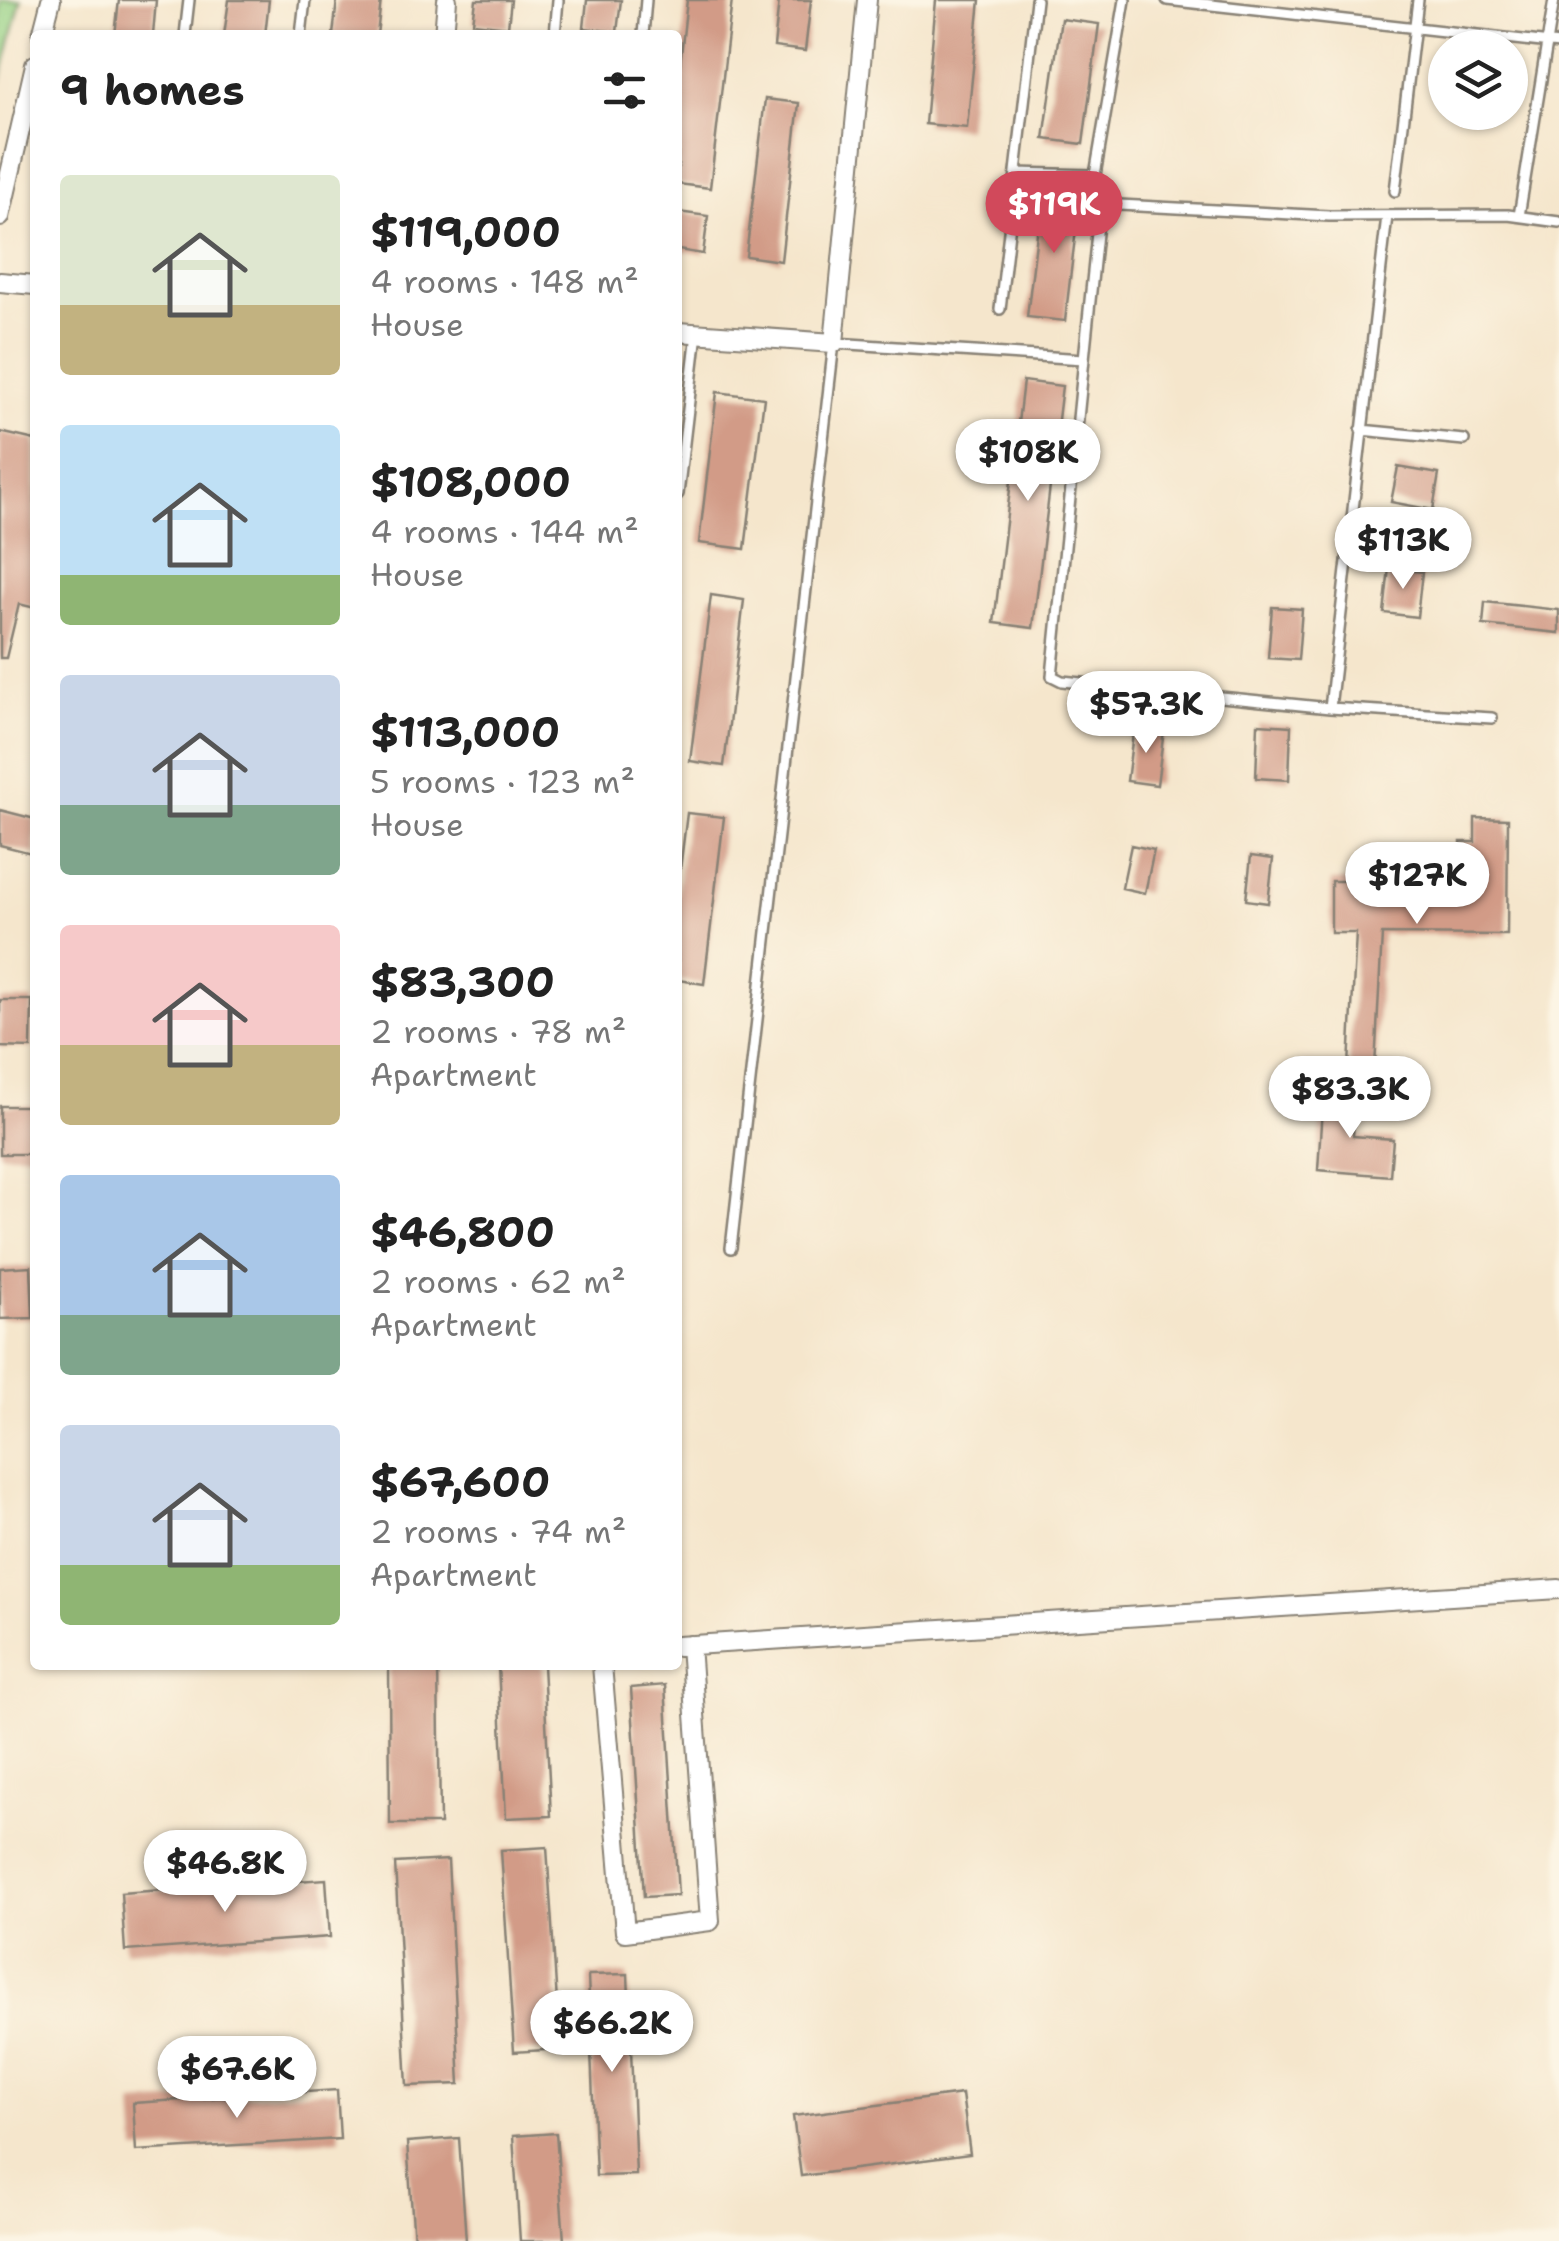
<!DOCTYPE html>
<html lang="en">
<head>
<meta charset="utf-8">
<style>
  body { margin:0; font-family:"Shantell Sans",sans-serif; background:#f6f6f6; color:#222; height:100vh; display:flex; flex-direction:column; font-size:38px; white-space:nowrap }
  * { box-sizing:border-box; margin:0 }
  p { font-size:32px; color:#767676 }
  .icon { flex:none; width:55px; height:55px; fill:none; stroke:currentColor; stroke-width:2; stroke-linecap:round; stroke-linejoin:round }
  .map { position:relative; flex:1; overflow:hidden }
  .sheet { position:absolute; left:30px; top:30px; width:652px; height:1640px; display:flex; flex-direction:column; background:#fff; border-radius:10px; box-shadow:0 2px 8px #0004 }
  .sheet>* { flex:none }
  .tools { position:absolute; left:1428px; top:30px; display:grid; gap:20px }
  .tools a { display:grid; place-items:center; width:100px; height:100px; border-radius:50%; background:#fff; box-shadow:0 2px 8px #0004; font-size:50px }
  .price { position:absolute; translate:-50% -85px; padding:0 22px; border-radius:35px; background:#fff; color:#222; font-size:32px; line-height:65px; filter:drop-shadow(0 2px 5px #0008) }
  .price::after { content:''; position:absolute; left:50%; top:60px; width:30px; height:22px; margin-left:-15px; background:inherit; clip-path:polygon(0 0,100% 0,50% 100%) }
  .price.active { background:#d1495b; color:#fff }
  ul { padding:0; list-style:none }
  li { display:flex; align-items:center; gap:30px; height:250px; padding:0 30px }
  li span { display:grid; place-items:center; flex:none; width:280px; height:200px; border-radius:10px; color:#555 }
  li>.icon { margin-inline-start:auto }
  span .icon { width:120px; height:120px; fill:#fffc; stroke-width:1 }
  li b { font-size:42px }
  h2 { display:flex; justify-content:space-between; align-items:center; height:120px; padding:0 30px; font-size:42px }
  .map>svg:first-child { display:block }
  .green { fill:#96d185; stroke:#597650; stroke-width:2.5 }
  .building { fill:#d29b87 }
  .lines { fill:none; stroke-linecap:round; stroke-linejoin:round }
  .lane-casing { stroke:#888174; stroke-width:14 }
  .street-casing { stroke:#888174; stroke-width:22 }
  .lane { stroke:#fff; stroke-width:9 }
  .street { stroke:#fff; stroke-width:18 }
</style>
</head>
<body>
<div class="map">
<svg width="1559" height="2241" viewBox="0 0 1559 2241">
  <rect width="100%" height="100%" fill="#fcf5e5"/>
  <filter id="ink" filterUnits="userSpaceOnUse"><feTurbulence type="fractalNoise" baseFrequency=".01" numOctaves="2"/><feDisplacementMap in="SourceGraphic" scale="20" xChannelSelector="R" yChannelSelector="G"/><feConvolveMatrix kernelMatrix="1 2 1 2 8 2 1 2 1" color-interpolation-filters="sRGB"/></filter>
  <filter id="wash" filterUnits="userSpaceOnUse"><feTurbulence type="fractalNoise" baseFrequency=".0048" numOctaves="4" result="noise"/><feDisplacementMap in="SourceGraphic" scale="40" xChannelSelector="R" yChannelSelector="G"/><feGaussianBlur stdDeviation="2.25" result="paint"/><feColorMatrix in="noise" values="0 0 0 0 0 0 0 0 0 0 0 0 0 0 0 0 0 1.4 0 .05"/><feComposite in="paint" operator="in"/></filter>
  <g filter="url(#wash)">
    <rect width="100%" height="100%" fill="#f5e6cc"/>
    <path class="green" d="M0,0H21L0,83Z"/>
    <g id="blocks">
      <path class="building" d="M119,0H156L153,35H115Z
        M229,0H269L265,35H224Z
        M337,0H381L377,35H333Z
        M476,0H511L508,27L473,23Z
        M587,0H621L617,32L584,28Z
        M687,0H732L710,188L678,184V83Z
        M779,0H811L805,51L774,47Z
        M936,0H980L967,128L925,124Z
        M1061,19L1099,24L1083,144L1044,139Z
        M765,99L799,103L781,261L746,256Z
        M1042,192L1080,196L1065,321L1027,317Z
        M678,212L708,216L703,254L678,250Z
        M1023,381L1062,386L1033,628L994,623Z
        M717,392L764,398L745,549L699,543Z
        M0,432L35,440V608L19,604L6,658H0Z
        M1398,467L1439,474L1433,510L1391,502Z
        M1389,568L1422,572L1417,617L1384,613Z
        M711,595L744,600L724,766L690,761Z
        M1485,602L1559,610V633L1483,625Z
        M1272,607L1302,609L1298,660L1268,658Z
        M1258,724L1291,726L1289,780L1256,778Z
        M1134,726L1164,730L1157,785L1127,781Z
        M0,810L35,819V854L0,845Z
        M687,813L724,817L704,984L678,980V886Z
        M1475,818L1508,819L1507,935L1382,934L1374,1086L1348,1085L1356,933H1331V881H1370V896L1461,897V842H1475Z
        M1131,845L1154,850L1145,893L1122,888Z
        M1251,856L1273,859L1268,903L1246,900Z
        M0,1000H32L31,1048L0,1047Z
        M1323,1092L1356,1094L1353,1136L1393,1139L1390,1176L1318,1170Z
        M0,1106H35V1154H0Z
        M31,1266L33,1318L0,1319V1268Z
        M389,1665H438L440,1824H390Z
        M498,1665H543L551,1816L506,1818Z
        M665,1685L678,1895L644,1897L631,1688Z
        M547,1847L560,2049L514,2052L501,1850Z
        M448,1860L460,2084L407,2086L395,1863Z
        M326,1879L330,1937L125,1951L121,1893Z
        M628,1974L636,2175L596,2176L588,1975Z
        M337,2090L340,2139L136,2151L133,2103Z
        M962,2094L970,2154L801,2176L793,2116Z
        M556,2133L564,2241H520L513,2136Z
        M459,2138L466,2241H414L407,2142Z"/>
    </g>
  </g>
  <g filter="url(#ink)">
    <use href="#blocks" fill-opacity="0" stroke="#888174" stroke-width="2.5"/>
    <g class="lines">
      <defs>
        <path id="lane" d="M1167,0L1559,44
          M185,35L189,0
          M301,35L305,0
          M555,35L558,0
          M643,35L646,0
          M1016,173L1095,175L1125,0
          M1395,191L1418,0
          M1387,216L1330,708L1492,718
          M1519,216L1554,0
          M1000,309L1036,0
          M1084,359L1052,676L1062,681L1330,708
          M1361,430L1464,440
          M678,494L697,333
          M1347,543L1458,549
          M731,1248L834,343L1084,359L1100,204L1329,216L1508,215L1559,222"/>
        <path id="street" d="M42,35L51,0
          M444,35L447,0
          M0,217L35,65
          M0,282L35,285
          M678,332L834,343L867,0
          M678,1646L1559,1589
          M602,1665L625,1932L710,1921L690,1645"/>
      </defs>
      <use href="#lane" class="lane-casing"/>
      <use href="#street" class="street-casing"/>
      <use href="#lane" class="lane"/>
      <use href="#street" class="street"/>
    </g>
  </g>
</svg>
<div class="tools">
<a><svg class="icon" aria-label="layers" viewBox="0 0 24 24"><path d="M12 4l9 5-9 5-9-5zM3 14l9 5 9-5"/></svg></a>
</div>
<b class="price active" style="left:1054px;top:256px">$119K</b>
<b class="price" style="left:1028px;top:504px">$108K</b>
<b class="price" style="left:1403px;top:592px">$113K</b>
<b class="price" style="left:1146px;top:756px">$57.3K</b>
<b class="price" style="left:1417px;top:927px">$127K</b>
<b class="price" style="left:1350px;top:1141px">$83.3K</b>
<b class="price" style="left:225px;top:1915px">$46.8K</b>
<b class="price" style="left:612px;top:2075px">$66.2K</b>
<b class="price" style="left:237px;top:2121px">$67.6K</b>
<section class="sheet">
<h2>9 homes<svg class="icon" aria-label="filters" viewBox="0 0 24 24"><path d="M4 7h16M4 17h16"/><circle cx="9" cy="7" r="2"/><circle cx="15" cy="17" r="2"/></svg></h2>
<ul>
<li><span style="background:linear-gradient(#dfe7d0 65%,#c2b280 0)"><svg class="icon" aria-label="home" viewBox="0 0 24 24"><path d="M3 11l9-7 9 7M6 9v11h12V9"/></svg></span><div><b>$119,000</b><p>4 rooms · 148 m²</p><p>House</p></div></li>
<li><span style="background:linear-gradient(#bfe0f5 75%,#8fb573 0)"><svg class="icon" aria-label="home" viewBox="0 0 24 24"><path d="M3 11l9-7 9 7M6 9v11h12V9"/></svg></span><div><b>$108,000</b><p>4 rooms · 144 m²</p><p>House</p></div></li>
<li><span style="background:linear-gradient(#c9d6e8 65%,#7fa58c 0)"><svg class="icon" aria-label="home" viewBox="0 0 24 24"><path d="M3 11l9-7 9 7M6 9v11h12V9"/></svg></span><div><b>$113,000</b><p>5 rooms · 123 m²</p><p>House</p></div></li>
<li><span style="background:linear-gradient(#f6c9c9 60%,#c2b280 0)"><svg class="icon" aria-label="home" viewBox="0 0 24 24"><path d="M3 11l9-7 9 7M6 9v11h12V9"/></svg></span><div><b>$83,300</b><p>2 rooms · 78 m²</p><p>Apartment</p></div></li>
<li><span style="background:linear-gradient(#a9c7e8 70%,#7fa58c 0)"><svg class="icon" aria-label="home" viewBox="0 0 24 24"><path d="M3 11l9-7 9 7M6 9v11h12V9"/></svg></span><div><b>$46,800</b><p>2 rooms · 62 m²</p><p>Apartment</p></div></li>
<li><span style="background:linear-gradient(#c9d6e8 70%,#8fb573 0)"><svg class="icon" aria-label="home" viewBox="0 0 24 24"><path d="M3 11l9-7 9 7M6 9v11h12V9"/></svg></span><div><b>$67,600</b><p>2 rooms · 74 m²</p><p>Apartment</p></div></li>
</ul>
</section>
</div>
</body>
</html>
